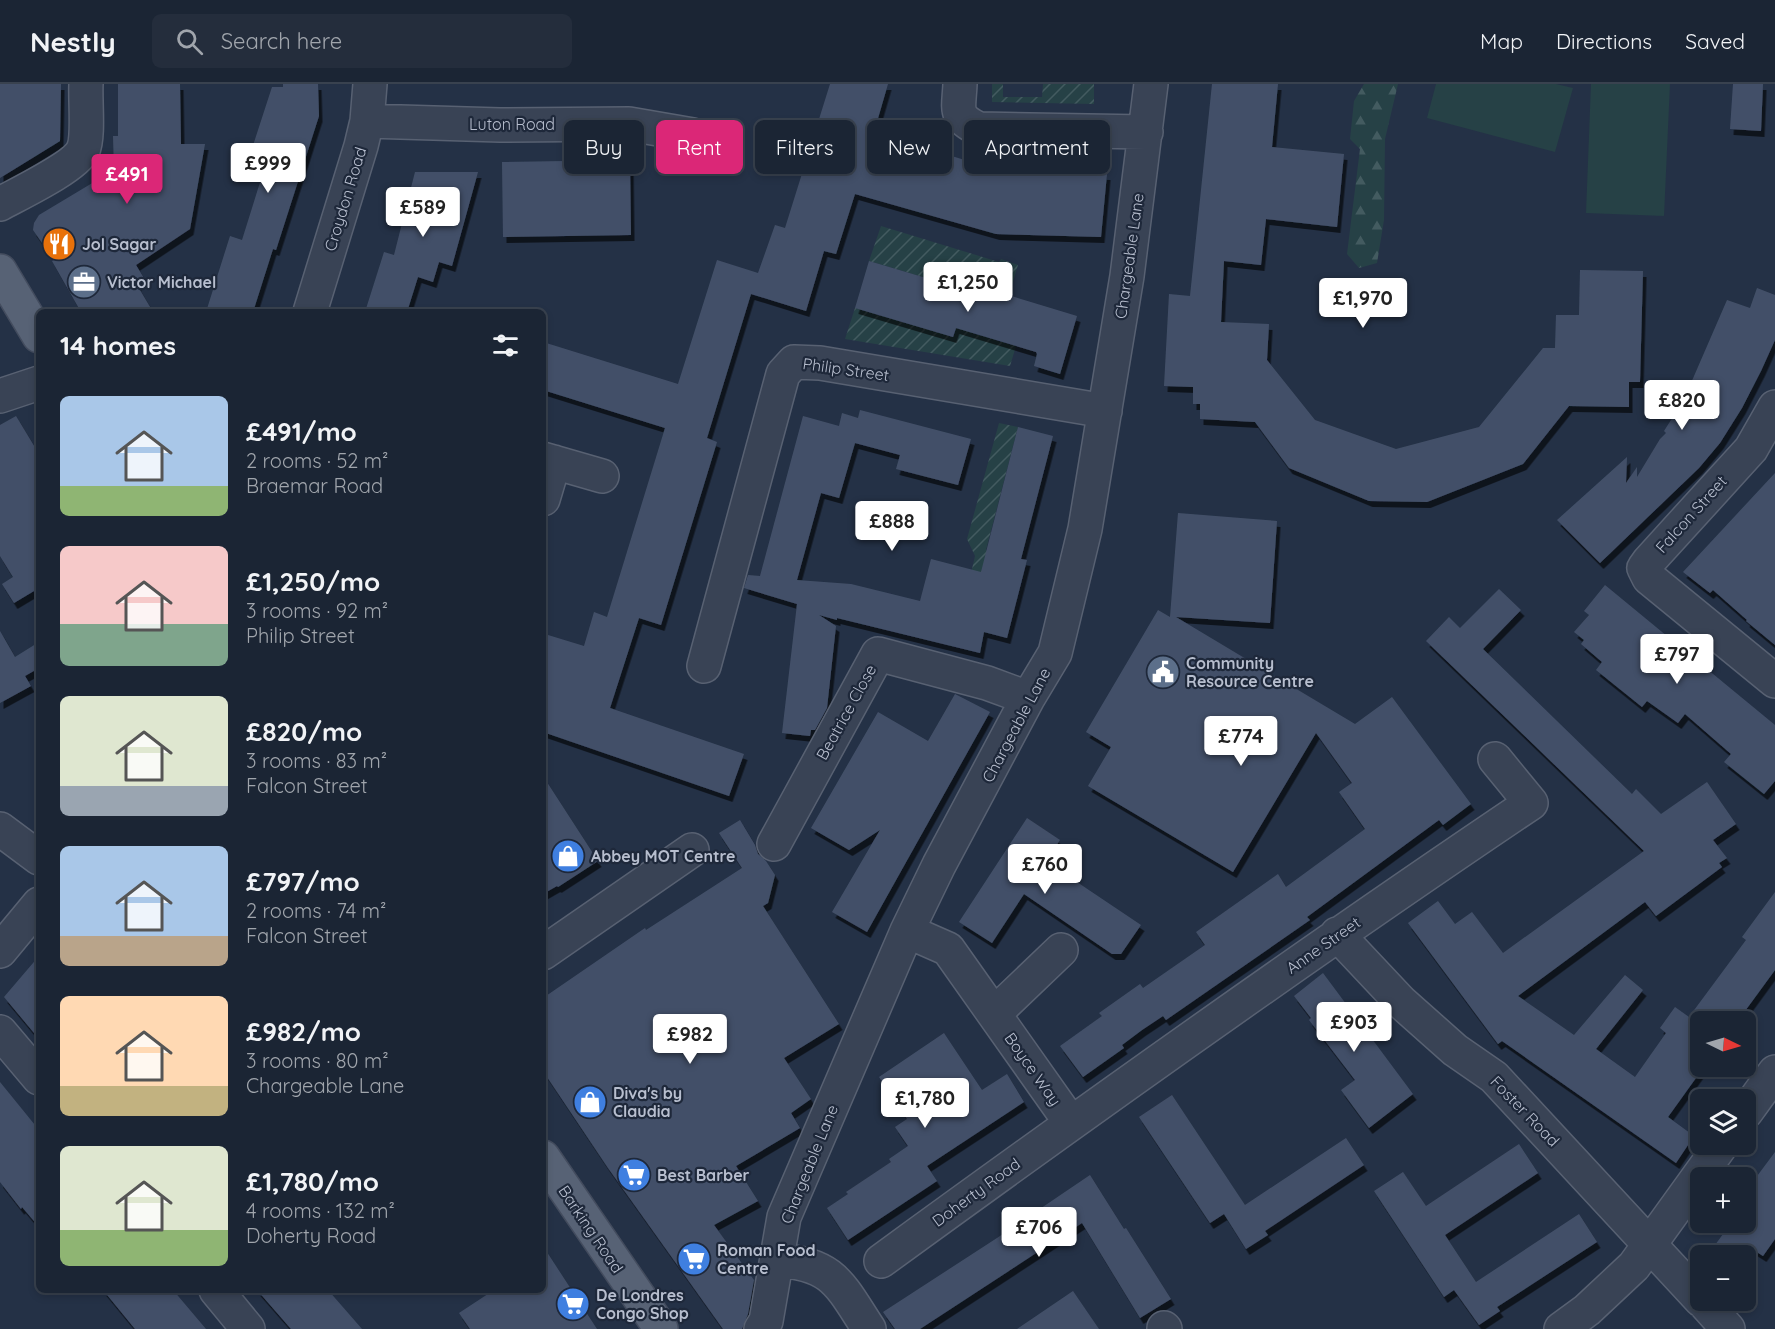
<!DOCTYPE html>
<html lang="en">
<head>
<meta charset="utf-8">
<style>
  body { margin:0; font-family:Quicksand,sans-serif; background:#242d3c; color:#f1f3f6; height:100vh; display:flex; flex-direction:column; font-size:22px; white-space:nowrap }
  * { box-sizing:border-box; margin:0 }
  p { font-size:20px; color:#a0a5ac }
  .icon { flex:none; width:33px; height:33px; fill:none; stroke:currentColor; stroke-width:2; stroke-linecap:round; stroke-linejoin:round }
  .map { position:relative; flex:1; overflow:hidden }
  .side { position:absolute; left:36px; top:225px; width:510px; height:984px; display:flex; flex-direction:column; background:#1b2534; border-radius:9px; box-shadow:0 3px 9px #0003,0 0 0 2px #39424f }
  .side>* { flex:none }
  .hud { position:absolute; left:564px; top:36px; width:570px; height:54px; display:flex; gap:12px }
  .needle { width:39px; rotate:95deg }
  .tools { position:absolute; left:1690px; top:927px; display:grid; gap:12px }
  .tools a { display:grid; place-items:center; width:66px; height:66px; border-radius:9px; background:#1b2534; box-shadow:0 3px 9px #0003,0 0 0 2px #39424f; font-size:30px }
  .price { position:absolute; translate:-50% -51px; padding:0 14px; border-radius:6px; background:#fff; color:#222; font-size:20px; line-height:39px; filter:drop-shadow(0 2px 3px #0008) }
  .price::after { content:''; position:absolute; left:50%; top:36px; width:18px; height:14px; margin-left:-9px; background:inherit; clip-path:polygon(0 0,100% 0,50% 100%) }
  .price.on { background:#db2777; color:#fff }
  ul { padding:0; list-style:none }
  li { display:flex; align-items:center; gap:18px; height:150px; padding:0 24px }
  li span { display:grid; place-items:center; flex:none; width:168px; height:120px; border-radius:9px; color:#555 }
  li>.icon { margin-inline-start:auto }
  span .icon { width:72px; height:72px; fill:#fffc; stroke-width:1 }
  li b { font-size:26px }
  h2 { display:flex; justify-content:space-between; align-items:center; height:72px; padding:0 24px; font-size:26px }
  .chip { padding:0 21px; border-radius:9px; background:#1b2534; box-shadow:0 3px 9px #0003,0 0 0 2px #39424f; font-size:21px; line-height:54px }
  .chip.on { background:#db2777; color:#fff }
  header { display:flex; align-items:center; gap:36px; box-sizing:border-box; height:84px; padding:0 30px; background:#1b2534; border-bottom:2px solid #39424f }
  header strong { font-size:28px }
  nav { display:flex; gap:33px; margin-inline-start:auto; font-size:21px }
  .search { width:420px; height:54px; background:#242d3c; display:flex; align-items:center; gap:15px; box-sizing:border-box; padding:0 21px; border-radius:9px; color:#a0a5ac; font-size:22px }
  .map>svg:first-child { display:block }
  .green { fill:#264146 }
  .forest { fill:url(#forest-firs) }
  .garden { fill:url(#garden-furrows) }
  .building { fill:#435068; filter:url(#shadow) }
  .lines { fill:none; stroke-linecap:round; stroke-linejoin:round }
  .minor-casing { stroke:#586172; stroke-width:36 }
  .major-casing { stroke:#434c5e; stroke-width:36 }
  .minor { stroke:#394355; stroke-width:33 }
  .major { stroke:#576275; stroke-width:33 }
  .labels { text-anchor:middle; stroke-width:4.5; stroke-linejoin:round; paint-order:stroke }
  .street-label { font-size:16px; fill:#b7bece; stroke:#1e283a }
  .poi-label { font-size:16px; font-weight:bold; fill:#b7bece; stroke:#1e283a; text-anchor:start }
</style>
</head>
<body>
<header>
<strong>Nestly</strong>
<div class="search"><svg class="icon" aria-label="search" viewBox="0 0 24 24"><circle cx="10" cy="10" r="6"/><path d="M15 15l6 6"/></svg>Search here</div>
<nav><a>Map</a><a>Directions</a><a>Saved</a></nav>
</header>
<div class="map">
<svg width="1775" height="1245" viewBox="0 0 1775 1245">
  <defs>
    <pattern id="forest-firs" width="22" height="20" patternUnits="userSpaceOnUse" patternTransform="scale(1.5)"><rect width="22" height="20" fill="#264146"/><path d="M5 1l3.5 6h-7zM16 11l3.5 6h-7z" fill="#435b60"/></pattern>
    <pattern id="garden-furrows" width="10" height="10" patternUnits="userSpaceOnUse" patternTransform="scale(1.5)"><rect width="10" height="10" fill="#264146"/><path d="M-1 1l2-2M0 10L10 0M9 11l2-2" fill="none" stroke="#435b60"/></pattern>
    <filter id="shadow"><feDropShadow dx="3.5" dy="6" stdDeviation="0" flood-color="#0009"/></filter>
  </defs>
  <rect width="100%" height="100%" fill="#243146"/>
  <path class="green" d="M1436,0H1556L1573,4L1555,68L1427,34Z
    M1591,0H1670L1664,132L1586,129Z"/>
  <path class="forest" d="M1364,0H1398L1385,55L1384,136L1377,179L1359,184L1347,170L1360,65L1350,55L1354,17Z"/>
  <path class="garden" d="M992,0H1003V13H1042L1043,0H1094V20L992,18Z
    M881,142L999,178L1001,175L1018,181L1009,211L966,198L963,205L869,177Z
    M855,224L953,253L956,244L1016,262L1010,282L845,255Z
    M999,339L1018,343L986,466L992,467L959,541L975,472L967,455Z"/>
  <path class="building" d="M0,0H61L60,57L0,94Z
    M118,0H180L181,60H205L190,145L136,181L145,196L137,201L153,228H81L52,177L54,176L33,146L34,139L39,131L114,86L113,52H118Z
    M283,0H318L319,32L276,166L273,165L253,228H206L230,152L242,156L262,92L245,86L272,3H283Z
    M830,0H888L874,48L997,86L1107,90L1101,153L996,150L855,110L836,170L824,167L806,227L751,210L707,354L717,358L661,541L639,534L610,624L744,670L729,712L543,648V567L548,551L584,562L594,528L607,533L665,344L543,306V258L678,300L717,176L758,189L775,141L785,144Z
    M1212,0H1278L1272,63L1344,70L1337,143L1266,135L1261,181L1224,177L1221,238L1269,240L1267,276L1315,336L1396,365L1479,343L1543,264H1555L1556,231H1579L1580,186L1643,187L1640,298H1629V323L1569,322L1523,380L1427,418L1369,417L1289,384L1255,338L1200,335V320H1193V303L1164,302L1169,210L1190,212Z
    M1733,0H1763L1761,47L1730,45Z
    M630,76L631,151L503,153L502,78Z
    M415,88H478L452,182L439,178L433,198L418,193L407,228H365L384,168L394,171Z
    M869,177L963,205L965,198L1077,232L1060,290L1034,282L1037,270L1036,268L956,244L953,253L855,224Z
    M1757,204L1775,211V256L1761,287L1742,324L1720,359L1699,384L1600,479L1557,436L1627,373L1626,399L1637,383V393L1660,355L1666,349L1664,347L1671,336L1681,325H1678L1696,299H1691L1727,216L1750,224Z
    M860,326L971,355L958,401L896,385L900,371L855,359L839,414L821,409L797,496L851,500L920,517L931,475L981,488L1018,343L1053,352L1021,475L1027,476L1007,554L984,548L980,569L837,534V536L819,531L836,542L827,624L815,646H811L810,652L782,649L797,520L744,504L748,491L760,492L803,332L839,342L842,329L858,334Z
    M16,332L39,370V504L14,519L2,500L13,493L0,472V341Z
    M1775,389V561L1746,537L1747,536L1713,506L1710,509L1683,488Z
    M1178,429L1277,437L1270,539L1176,533L1355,640L1392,613L1471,720L1443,741L1439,736L1307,833L1310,836L1166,936L1163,932L1142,946L1122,961L1124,964L1083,993L1060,962L1102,932L1099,929L1140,900L1143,904L1205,861L1196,848L1278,790L1286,803L1365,745L1339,708L1352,699L1316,649L1233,788L1088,702L1111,663L1086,648L1158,526L1170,533Z
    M1605,501L1775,641V697L1764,710L1724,678L1731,670L1685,630L1678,639L1647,617L1642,623L1596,586L1602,578L1581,560L1584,556L1574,548L1589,531L1584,527Z
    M1499,505L1521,526L1483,565L1632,710L1636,705L1661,730L1707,698L1736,740L1713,756L1727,774L1719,779L1722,783L1656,832L1645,818L1518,912L1574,951L1625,891L1643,906L1596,965L1635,993L1666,949L1660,944L1675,923L1689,933L1746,856L1742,853L1775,808V886L1737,938H1695L1701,941V987L1668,1033L1694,1052L1676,1079L1502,957L1498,960L1408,839L1438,817L1455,840L1472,828L1503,869L1644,767L1426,557L1449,533L1460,544Z
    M0,547L15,573L39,558V584L25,592L31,602L0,619Z
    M955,610L990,628L867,848L832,828L880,746L849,766L811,744L878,628L928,657Z
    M543,692L598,777L558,803L557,802L543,810Z
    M1027,734L1060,756L1036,792H1068L1141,841L1121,870H1112L1024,810L992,859L959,838Z
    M740,736L755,761L758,770L766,777L775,791L768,819L763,822L839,940L784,974L811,1015L791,1029L800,1044L736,1082L758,1117L714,1141L754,1196L748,1230L742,1245H723L608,1084L543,987V914L645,844L646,846L742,784L719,749Z
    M39,872V955L4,913Z
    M1323,889L1413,1010L1369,1044L1341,1006L1355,996L1309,936L1311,934L1294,912Z
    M944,949L982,1006L1007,990L1024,1018L927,1082L937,1097L848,1156L827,1124L848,1110L846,1108L891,1078L889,1075L908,1062L895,1043L907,1035L879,993Z
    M0,998L39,1046V1143L22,1123L21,1125L0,1098Z
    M1172,1011L1245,1121L1346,1054L1364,1081L1265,1147L1268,1151L1246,1165L1224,1130L1210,1139L1139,1033Z
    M1519,1060L1538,1089L1445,1151L1476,1198L1579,1130L1597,1158L1497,1223L1500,1227L1479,1241L1454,1206L1444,1213L1374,1107L1403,1088L1426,1122Z
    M1775,1068V1155L1763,1172L1752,1165L1747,1172H1707L1726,1146L1716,1138H1746V1107Z
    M1090,1091L1124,1145L1126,1144L1171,1215L1140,1234L1082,1139L920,1245H895L883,1228L997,1154Z
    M543,1162L597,1245H470L459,1229L494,1206H543Z
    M103,1206H173L206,1245H135Z
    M257,1206H328L362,1245H291Z
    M1073,1207L1099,1245H1017Z"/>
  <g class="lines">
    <defs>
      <path id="minor" d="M960,0C959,25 953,33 979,45L1146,48
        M367,37L500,41L629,40L693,51
        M0,120C18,110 75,83 83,66C89,53 85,16 86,0
        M310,228L361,62L367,37L370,0
        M0,312L39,299
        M1775,323L1751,365L1649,477L1644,484L1649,494L1775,597
        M543,375L602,392
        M543,415L554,378
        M704,582L783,290L794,278L820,279L1105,327
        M0,745L39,774
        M774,760L878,570L987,599L1028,614
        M907,847L948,865L1071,1039
        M1337,850L1401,918L1455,966L1494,993L1701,1216
        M0,867L39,820
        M543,869L692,766
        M994,930L1061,866
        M0,948L39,994
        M1746,1028L1775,988
        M777,1176C834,1180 840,1201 869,1245
        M881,1177C1095,1021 1311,867 1531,719L1495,675
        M216,1206L248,1245
        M1702,1216L1728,1245
        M1164,1244L1165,1245
        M761,1245L766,1237L784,1133L907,847L939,781L1028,614L1055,569L1085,445L1127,192L1151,0
        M1561,1245L1587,1226L1634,1182L1722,1060"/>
      <path id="major" d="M0,187L39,252
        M543,1073L661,1245"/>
    </defs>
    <use href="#minor" class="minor-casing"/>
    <use href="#major" class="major-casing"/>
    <use href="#minor" class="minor"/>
    <use href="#major" class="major"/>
  </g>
  <defs>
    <symbol id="restaurant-disc" viewBox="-11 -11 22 22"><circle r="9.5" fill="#e8710a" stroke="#1e283a"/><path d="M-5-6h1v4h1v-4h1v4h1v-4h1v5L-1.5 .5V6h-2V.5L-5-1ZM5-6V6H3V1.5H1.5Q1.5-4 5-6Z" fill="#fff"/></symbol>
    <symbol id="office-disc" viewBox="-11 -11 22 22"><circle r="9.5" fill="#5c6f8a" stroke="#1e283a"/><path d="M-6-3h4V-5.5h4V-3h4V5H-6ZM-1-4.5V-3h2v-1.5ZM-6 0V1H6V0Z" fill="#fff"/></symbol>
    <symbol id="civic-disc" viewBox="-11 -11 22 22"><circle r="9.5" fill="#5c6f8a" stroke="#1e283a"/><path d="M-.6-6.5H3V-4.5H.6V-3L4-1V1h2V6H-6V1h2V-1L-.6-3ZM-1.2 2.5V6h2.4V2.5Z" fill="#fff"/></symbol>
    <symbol id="shop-disc" viewBox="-11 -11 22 22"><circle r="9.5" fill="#3f7fe0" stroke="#1e283a"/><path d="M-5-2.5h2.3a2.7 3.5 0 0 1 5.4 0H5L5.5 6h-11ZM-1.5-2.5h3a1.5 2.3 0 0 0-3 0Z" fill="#fff"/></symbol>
    <symbol id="supermarket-disc" viewBox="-11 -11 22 22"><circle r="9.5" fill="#3f7fe0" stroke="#1e283a"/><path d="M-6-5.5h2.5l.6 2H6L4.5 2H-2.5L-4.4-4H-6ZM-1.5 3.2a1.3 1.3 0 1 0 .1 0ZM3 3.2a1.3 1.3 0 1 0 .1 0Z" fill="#fff"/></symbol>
  </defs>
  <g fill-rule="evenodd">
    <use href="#restaurant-disc" x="40" y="141" width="38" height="38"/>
    <use href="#office-disc" x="65" y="179" width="38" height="38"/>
    <use href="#civic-disc" x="1144" y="569" width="38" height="38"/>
    <use href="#shop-disc" x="549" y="753" width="38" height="38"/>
    <use href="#shop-disc" x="571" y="999" width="38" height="38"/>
    <use href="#supermarket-disc" x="615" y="1072" width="38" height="38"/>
    <use href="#supermarket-disc" x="675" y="1156" width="38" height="38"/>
    <use href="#supermarket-disc" x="554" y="1201" width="38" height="38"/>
  </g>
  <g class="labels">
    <g class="street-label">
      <text x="512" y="46">Luton Road</text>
      <text transform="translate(345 115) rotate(-73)" y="6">Croydon Road</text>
      <text transform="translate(1129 172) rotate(-82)" y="6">Chargeable Lane</text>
      <text transform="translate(846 285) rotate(8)" y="6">Philip Street</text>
      <text transform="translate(1691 430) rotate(-48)" y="6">Falcon Street</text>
      <text transform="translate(846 628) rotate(-61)" y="6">Beatrice Close</text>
      <text transform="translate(1016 641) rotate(-62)" y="6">Chargeable Lane</text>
      <text transform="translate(1323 861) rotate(-35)" y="6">Anne Street</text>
      <text transform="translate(1033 985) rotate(55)" y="6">Boyce Way</text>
      <text transform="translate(1525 1027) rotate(46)" y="6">Foster Road</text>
      <text transform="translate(809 1080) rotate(-68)" y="6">Chargeable Lane</text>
      <text transform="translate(976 1108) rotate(-36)" y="6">Doherty Road</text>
      <text transform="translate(591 1145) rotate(56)" y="6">Barking Road</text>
    </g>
    <g class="poi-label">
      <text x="82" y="166">Jol Sagar</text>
      <text x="107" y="204">Victor Michael</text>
      <text x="1186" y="585">Community<tspan x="1186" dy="18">Resource Centre</tspan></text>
      <text x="591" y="778">Abbey MOT Centre</text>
      <text x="613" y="1015">Diva's by<tspan x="613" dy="18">Claudia</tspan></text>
      <text x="657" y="1097">Best Barber</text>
      <text x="717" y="1172">Roman Food<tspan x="717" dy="18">Centre</tspan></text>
      <text x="596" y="1217">De Londres<tspan x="596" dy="18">Congo Shop</tspan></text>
    </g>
  </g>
</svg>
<div class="tools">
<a><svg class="needle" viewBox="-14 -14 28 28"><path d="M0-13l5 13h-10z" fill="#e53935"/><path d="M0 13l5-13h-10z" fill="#a0a5ac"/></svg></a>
<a><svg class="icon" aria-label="layers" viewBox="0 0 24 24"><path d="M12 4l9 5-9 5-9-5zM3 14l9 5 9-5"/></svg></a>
<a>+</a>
<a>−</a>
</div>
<b class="price" style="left:268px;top:110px">£999</b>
<b class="price on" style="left:127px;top:121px">£491</b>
<b class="price" style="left:423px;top:154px">£589</b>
<b class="price" style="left:968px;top:229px">£1,250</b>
<b class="price" style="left:1363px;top:245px">£1,970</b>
<b class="price" style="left:1682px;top:347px">£820</b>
<b class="price" style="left:892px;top:468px">£888</b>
<b class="price" style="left:1677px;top:601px">£797</b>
<b class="price" style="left:1241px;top:683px">£774</b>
<b class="price" style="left:1045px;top:811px">£760</b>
<b class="price" style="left:1354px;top:969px">£903</b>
<b class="price" style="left:690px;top:981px">£982</b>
<b class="price" style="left:925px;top:1045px">£1,780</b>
<b class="price" style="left:1039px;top:1174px">£706</b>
<div class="hud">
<a class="chip">Buy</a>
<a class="chip on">Rent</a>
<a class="chip">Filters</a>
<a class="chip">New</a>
<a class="chip">Apartment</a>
</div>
<section class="side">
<h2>14 homes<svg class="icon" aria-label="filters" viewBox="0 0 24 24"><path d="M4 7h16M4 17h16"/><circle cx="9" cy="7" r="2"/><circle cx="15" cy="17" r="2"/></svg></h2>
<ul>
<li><span style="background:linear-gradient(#a9c7e8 75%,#8fb573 0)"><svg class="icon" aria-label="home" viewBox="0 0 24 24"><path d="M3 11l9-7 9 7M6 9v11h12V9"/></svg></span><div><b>£491/mo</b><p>2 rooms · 52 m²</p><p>Braemar Road</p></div></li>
<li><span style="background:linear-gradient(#f6c9c9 65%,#7fa58c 0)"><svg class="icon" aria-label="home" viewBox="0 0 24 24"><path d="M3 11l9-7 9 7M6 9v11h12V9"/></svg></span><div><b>£1,250/mo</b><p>3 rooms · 92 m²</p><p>Philip Street</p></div></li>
<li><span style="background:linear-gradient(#dfe7d0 75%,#9aa5b1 0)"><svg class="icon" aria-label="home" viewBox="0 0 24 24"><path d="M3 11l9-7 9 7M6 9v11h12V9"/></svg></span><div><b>£820/mo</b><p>3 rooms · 83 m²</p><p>Falcon Street</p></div></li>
<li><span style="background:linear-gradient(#a9c7e8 75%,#b9a48a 0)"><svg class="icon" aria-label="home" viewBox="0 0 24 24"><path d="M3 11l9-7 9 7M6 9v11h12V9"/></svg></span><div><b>£797/mo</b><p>2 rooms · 74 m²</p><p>Falcon Street</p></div></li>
<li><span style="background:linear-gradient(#ffd9b3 75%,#c2b280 0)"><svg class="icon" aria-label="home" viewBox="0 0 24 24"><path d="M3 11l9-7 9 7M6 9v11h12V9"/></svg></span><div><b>£982/mo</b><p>3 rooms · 80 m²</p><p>Chargeable Lane</p></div></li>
<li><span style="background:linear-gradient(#dfe7d0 70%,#8fb573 0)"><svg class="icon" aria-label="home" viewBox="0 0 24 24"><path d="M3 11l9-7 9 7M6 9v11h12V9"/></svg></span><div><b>£1,780/mo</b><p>4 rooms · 132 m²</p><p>Doherty Road</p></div></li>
</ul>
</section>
</div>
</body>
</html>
